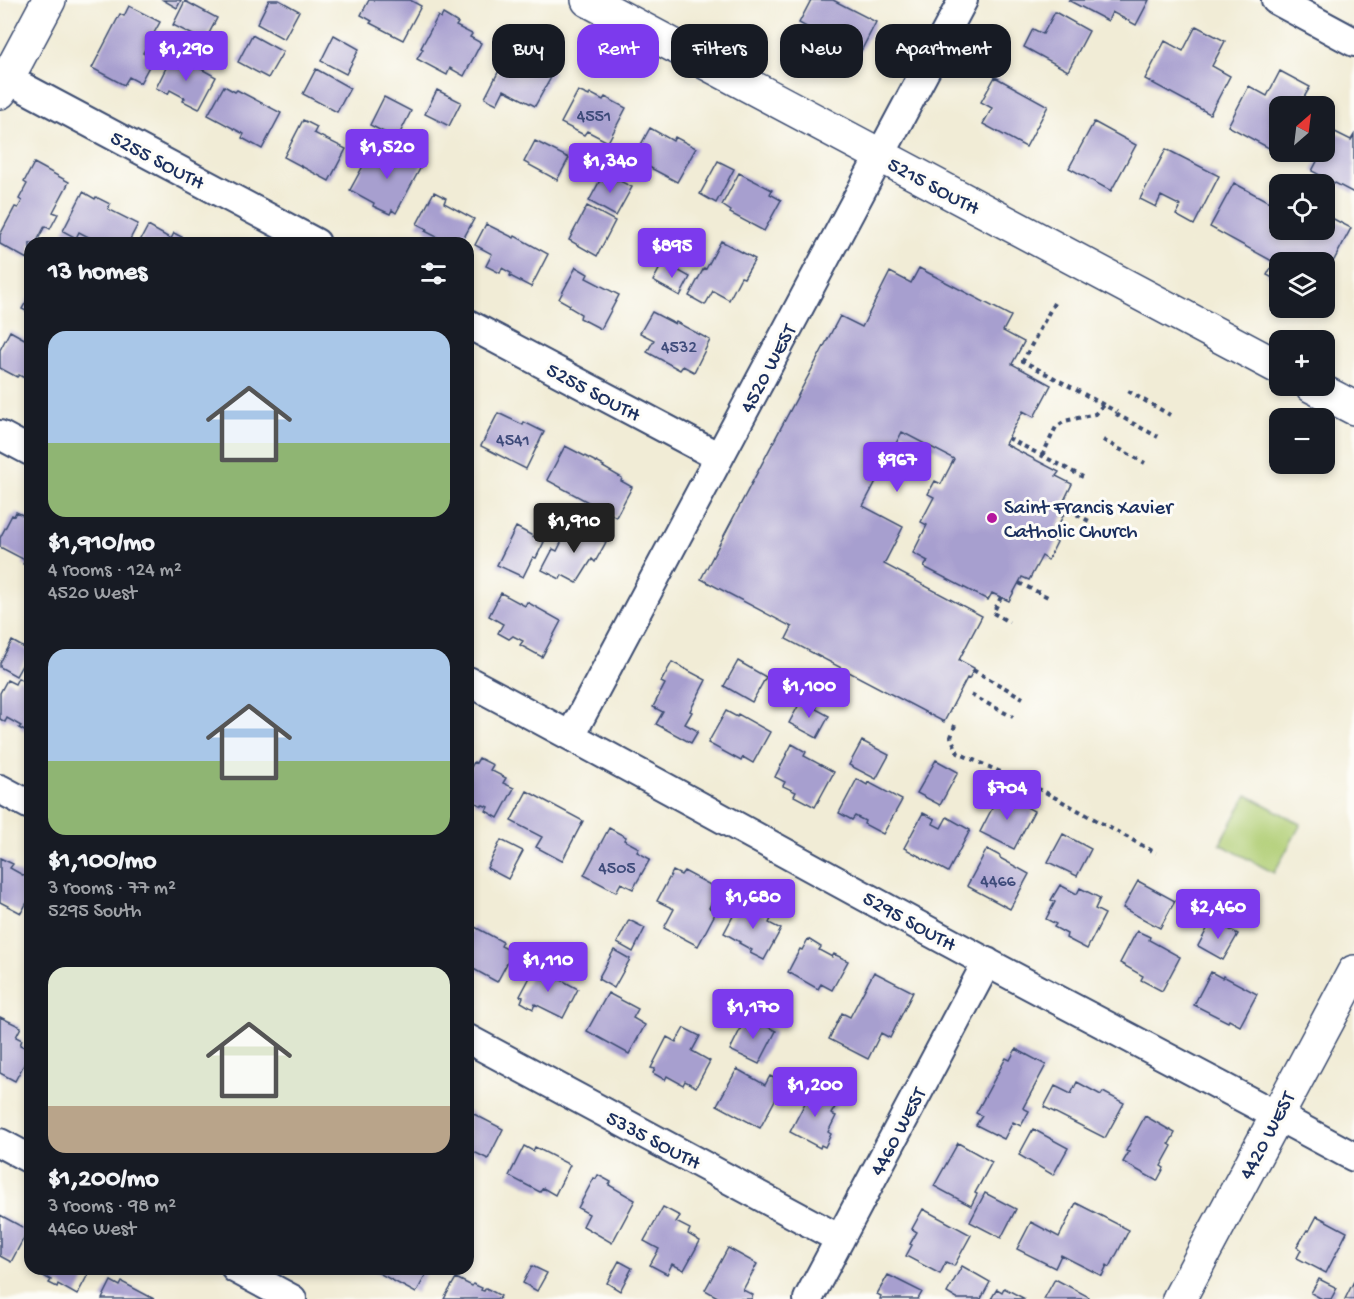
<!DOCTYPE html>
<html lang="en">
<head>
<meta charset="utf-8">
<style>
  body { margin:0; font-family:"Gochi Hand",sans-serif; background:#20242c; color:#f1f3f6; height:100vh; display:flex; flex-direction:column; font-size:22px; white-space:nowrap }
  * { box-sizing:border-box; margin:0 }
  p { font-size:20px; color:#9ea1a6 }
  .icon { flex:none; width:33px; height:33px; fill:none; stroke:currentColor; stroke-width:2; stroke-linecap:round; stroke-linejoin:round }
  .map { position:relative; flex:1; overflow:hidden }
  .drawer { position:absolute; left:24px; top:237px; width:450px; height:1038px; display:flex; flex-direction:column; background:#171b24; border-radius:18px; box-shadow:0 3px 9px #0003 }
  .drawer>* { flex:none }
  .hud { position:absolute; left:492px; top:24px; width:570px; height:54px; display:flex; gap:12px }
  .needle { width:39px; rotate:28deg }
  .buttons { position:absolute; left:1269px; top:96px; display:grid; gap:12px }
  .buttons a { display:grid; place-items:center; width:66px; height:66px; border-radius:12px; background:#171b24; box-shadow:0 3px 9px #0003; font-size:30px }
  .price { position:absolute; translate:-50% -51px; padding:0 14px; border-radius:6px; background:#7c3aed; color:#fff; font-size:20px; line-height:39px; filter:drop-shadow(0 2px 3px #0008) }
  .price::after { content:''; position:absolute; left:50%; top:36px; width:18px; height:14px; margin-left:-9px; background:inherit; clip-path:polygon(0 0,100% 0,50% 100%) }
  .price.active { background:#222; color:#fff }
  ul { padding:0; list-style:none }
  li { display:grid; align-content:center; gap:12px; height:318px; padding:0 24px }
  li span { display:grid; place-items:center; height:186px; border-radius:18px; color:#555 }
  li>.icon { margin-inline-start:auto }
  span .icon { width:108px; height:108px; fill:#fffc; stroke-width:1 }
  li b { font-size:26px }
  h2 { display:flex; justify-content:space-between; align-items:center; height:72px; padding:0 24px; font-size:26px }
  .tag { padding:0 21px; border-radius:18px; background:#171b24; box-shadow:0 3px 9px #0003; font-size:21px; line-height:54px }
  .tag.active { background:#7c3aed; color:#fff }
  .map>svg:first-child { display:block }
  .green { fill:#b0ce74; stroke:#667e69; stroke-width:1.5 }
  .building { fill:#a79fcf }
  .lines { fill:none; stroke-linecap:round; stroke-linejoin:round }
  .minor-casing { stroke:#3b4b70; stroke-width:32 }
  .tertiary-casing { stroke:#3b4b70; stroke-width:36 }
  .path { stroke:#3b4b70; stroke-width:4; stroke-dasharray:4.5 4.5; stroke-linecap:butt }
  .minor { stroke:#fff; stroke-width:28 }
  .tertiary { stroke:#fff; stroke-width:33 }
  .poi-dot { fill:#b5179e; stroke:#fdfcf7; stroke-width:2 }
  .labels { text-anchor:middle; stroke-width:6; stroke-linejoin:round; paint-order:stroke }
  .number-label { font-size:18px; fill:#3e4b7a }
  .street-label { font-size:21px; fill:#1b2f5e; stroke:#fdfcf7 }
  .poi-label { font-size:21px; fill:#1b2f5e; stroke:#fdfcf7; text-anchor:start }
</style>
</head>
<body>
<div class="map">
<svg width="1354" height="1299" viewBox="0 0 1354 1299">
  <rect width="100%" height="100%" fill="#fdfcf7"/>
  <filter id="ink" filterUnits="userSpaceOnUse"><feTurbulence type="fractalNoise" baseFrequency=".0167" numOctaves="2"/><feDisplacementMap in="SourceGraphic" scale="12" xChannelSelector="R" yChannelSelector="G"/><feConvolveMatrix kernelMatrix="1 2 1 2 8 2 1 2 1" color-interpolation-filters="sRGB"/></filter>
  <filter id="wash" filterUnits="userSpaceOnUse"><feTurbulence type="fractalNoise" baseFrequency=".008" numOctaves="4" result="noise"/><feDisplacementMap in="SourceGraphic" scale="24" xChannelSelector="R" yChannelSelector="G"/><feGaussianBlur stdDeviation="1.35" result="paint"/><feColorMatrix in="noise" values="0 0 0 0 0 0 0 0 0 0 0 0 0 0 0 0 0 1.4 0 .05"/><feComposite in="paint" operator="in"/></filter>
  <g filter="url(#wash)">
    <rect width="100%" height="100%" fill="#f1ecd6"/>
    <path class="green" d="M1247,795L1301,824L1274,873L1220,844Z"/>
    <g id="blocks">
      <path class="building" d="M163,0H181L177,8Z
        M269,0H279L299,11L284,39L257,24Z
        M369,0H410L421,6L403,40L370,23L372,21L361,15Z
        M811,0H833L876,22L859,55L799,23Z
        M1068,0H1149L1136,25L1112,12L1108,21Z
        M185,1L217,18L205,41L173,25Z
        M129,6L160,22L143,53L153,59L140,83L129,77L124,85L92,68L120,14L124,16Z
        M1055,12L1089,31L1068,71L1024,47L1033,29L1043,34Z
        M443,14L458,23L456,26L472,34L470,37L481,43L464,76L450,68L447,75L417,59L423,49L421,48L438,16L441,18Z
        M1196,26L1225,41L1212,66L1230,76L1210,114L1145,79L1165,41L1183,51Z
        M252,35L283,52L268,78L238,62Z
        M334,35L359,49L346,74L321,61Z
        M508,53L531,65L533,61L554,72L535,106L504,90L497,104L485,98Z
        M172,56L182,61L183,59L216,77L199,109L183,101L185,98L170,90L168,94L156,88Z
        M316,69L350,88L337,112L303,94Z
        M1280,71L1310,87L1299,106H1280V152H1298L1293,161L1228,126L1249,86L1267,96Z
        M995,77L1048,106L1026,147L983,124L992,108L981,102Z
        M224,86L235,92L237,90L281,113L262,149L242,138L244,134L208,115Z
        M437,90L461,102L449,126L425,114Z
        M578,91L589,96L590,93L603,100L605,97L626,108L608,142L587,131L584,135L561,123Z
        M384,97L411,111L397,139L370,125Z
        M303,120L317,127L314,133L346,149L329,181L284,157Z
        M1094,122L1136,145L1111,191L1069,168Z
        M650,128L673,141L675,137L696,148L677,182L647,166L645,168L632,161Z
        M1333,131L1351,140L1354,135V193L1312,171L1322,152H1324V147Z
        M535,141L569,158L557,180L524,162Z
        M389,147L422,165L396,213L392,210L390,214L373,206L374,203L350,190L368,157L380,163Z
        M1166,149L1219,176L1194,225L1176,215L1181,206L1161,196L1156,207L1140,199Z
        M718,161L734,169L716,203L700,194Z
        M34,163L69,182L53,212L58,214L50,229L45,226L36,243H30V254L27,259L0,244V235L15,207L18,208L22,201L19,199L27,184L24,182Z
        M604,173L632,187L616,216L589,201Z
        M739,173L772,190L770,194L781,200L764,231L730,213L731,211L722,205Z
        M1234,183L1280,208V230H1324V214L1351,228L1324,279V262H1280V282L1267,275L1274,262L1210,227Z
        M83,192L95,199L96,197L110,204L108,209L138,224L128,243H100L79,232L76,238L63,231Z
        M434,192L446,198L444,203L474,219L461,243H436L439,238L425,231L427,229L417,224Z
        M587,206L615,221L597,256L569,240Z
        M486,224L514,238L515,236L548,254L531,287L510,276L511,273L502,268L500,273L486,266L492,254L475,245Z
        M148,226L171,239L174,233L193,243H139Z
        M721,241L755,259L744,278L741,277L729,300L713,291L705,305L689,296L704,268L706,269Z
        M663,262L690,277L680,296L653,281Z
        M576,267L588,274L586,278L619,295L601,329L580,318L581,314L569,307L570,305L559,299Z
        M919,268L1011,316L1003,331L1024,342L1012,364L1051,385L1034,417L1023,411L1005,444L1059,472L1056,476L1072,484L1059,511L1064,514L1051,539L1057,542L1048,560L1042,556L1029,580L1022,577L1009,601L992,593L988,600L924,567L928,561L913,553L927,525L921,522L934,497L928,494L935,481L941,484L954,459L902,432L863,506L903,527L884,564L982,616L959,660L974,668L969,679L967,678L944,722L786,639L792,627L701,579L840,316L862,327L890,272L911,283Z
        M30,295V313L22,309Z
        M652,312L675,324L676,322L710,340L694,372L683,366L680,370L647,352L654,340L640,333Z
        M10,331L30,342V381L19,375L17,377L0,368V350Z
        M498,413L523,425L524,422L544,432L526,469L481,446Z
        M565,446L604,466L603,467L622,478L621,481L632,487L616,517L547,480Z
        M16,512L29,518L27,523L30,524V568L23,564L25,560L0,547V538L12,515L14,516Z
        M571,523L606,542L595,562L592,559L577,583L562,575L560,579L542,570L553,549L557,551Z
        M516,527L544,542L536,558L533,557L523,577L497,565Z
        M501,593L525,606L527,602L561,621L542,657L520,645L523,641L513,636L509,639L498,633L503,624L489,616Z
        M12,641L30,651L16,676L0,667V663Z
        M738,661L766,677L752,702L724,686Z
        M672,662L706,680L690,711L692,712L685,724L698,731L691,743L656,724L663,712L653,707L665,684L661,682Z
        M18,678L30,685V734L19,728L21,726L7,718L5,722L0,719V693L7,680L15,684Z
        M802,699L817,707L816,709L829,716L817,738L789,723Z
        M726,711L737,717L738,714L770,732L753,763L743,757L741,761L708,743Z
        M862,741L889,755L876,779L849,765Z
        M792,744L806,752L804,756L834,772L815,807L794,796L796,792L783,786L785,782L775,777Z
        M479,758L493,765L490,770L506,778L503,783L514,788L498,818L486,811L488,807L483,805L482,806L474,802L475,799L468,795V773L474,762L476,763Z
        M936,760L958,772L940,805L917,793Z
        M857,779L867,785L868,782L902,800L883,834L864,824L865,821L855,816L852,820L839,813Z
        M527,791L583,821L562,861L536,847L542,837L511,821Z
        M1000,793L1034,811L1014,849L980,832Z
        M923,813L935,819L933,824L941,828L947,817L970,830L948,872L904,848Z
        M609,828L626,837L624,840L639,848L637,852L650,859L633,889L621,883L616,892L584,875Z
        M1063,834L1091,849L1077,876L1048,862Z
        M501,840L523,851L508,879L487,868Z
        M987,849L1000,856V858L1029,874L1010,909L967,886Z
        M0,858L13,864L10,868L30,879V897L21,913L0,902Z
        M673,871L681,875L684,871L718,889L709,908L716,912L698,946L664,928L674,909L657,901Z
        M1138,881L1175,901L1160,928L1123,908Z
        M1060,885L1077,894L1080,888L1100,898L1095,909L1105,914L1087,949L1066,938L1067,934L1054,927L1056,924L1046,919L1055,902L1051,900Z
        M745,901L757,907L755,911L771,919L769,923L781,929L764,960L750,953L752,950L739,943L740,942L724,933L740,903L743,905Z
        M629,920L645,928L633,952L617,943Z
        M1212,920L1238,934L1223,960L1198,946Z
        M473,926L503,942L501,946L513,952L497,982L468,966V935Z
        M1137,931L1150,937L1149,940L1180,957L1162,991L1141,980L1143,976L1120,963Z
        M808,939L821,947L819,950L832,957L834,954L848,961L832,990L821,984L818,989L788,972L800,949L802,950Z
        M614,950L630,959L614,988L598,979Z
        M536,966L578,989L563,1018L535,1004L533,1009L521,1002L523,997L520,996Z
        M874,972L913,992L890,1038L881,1033L868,1059L829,1039L842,1013L850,1017Z
        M1211,972L1222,978L1223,976L1257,994L1240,1026L1229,1020L1228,1022L1194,1005Z
        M608,993L638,1009L633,1018L645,1025L629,1054L587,1031Z
        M747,1016L776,1031L759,1064L730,1050Z
        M0,1017L21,1027L16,1037L22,1040L20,1045L30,1050V1053L15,1081L0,1073Z
        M684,1028L700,1036L692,1051L710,1061L696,1087L685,1081L683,1085L667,1076L665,1080L653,1073L655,1069L651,1068L667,1037L676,1042Z
        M1016,1049L1046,1065L1023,1108L1029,1111L1021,1126L1013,1122L1004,1139L976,1125L982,1116L976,1113L1006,1058L1010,1060Z
        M737,1069L765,1085L770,1076L784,1083L760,1128L717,1105Z
        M1077,1082L1101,1095L1103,1092L1124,1103L1105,1138L1044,1107L1055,1086L1071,1094Z
        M808,1086L838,1102L831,1114L836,1116L828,1132L831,1134L825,1147L821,1145L820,1148L790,1132L805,1103L800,1100Z
        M468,1111L503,1129L488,1159L468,1149Z
        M1145,1116L1175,1133L1169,1144L1172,1146L1161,1166L1164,1168L1157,1181L1123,1162L1129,1152L1126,1151Z
        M1033,1129L1068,1148L1053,1175L1019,1155Z
        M958,1143L992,1162L975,1193L977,1194L971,1206L934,1186Z
        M524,1146L533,1151L535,1147L570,1165L555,1195L543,1188L540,1192L509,1176Z
        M598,1175L611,1182L609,1185L635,1200L612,1243L583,1226L589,1214L578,1208L594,1178L596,1179Z
        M985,1193L1016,1209L1001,1238L970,1222Z
        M1076,1203L1129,1230L1110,1267L1107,1265L1102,1276L1061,1255L1055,1268L1017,1249L1031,1222L1059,1237Z
        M663,1207L680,1216L676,1222L690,1229L688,1234L700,1241L684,1270L672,1264L667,1274L650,1265L659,1249L644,1241Z
        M923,1209L971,1235L954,1266L946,1262L940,1274L906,1256L912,1245L910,1244L917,1232L912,1229Z
        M0,1215L28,1230L11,1262L0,1256Z
        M1317,1216L1347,1232L1326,1273L1297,1258L1301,1250L1297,1247L1307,1230L1309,1231Z
        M728,1248L757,1264L743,1290L753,1295L751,1299H721L705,1290Z
        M619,1261L632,1268L620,1291L607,1283Z
        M532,1266L547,1273L537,1291L523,1283Z
        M962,1266L990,1282L981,1299H957L947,1293Z
        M35,1269H91L77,1295L58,1284L57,1287L49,1283L51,1280L34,1271Z
        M376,1269H429L416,1293L375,1271Z
        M888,1275L922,1292L918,1299H880L881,1296L877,1294Z
        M456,1278L472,1286L473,1284L482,1288L481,1290L484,1291L486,1288L501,1296L499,1299H444Z
        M1055,1279L1089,1297L1088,1299H1044Z
        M1319,1279L1337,1288L1331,1299H1322L1311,1293Z
        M111,1281L120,1286L122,1282L154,1299H102Z
        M1354,1281V1299H1345Z
        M1004,1288L1025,1299H991L997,1289L1002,1292Z"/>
    </g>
  </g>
  <g filter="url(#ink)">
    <use href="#blocks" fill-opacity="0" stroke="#3b4b70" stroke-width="1.5"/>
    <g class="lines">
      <defs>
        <path id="minor" d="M1276,0L1354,42
          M0,75L316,243
          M468,324L719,457
          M0,435L30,451
          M468,681C642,773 814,870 988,963C1110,1028 1232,1091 1354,1157
          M571,735L963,0
          M0,789L30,805
          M468,1039L840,1239
          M0,1143L30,1159
          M236,1269L292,1299
          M808,1299L987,962"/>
        <path id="tertiary" d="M588,0L1280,368
          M0,92L49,0
          M1312,386L1354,408
          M1179,1299L1354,972"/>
      </defs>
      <use href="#minor" class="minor-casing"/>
      <use href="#tertiary" class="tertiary-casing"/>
      <path class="path" d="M1054,303L1023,361L1117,412
        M1128,391L1170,415
        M1116,414L1158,437
        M1008,438L1083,477
        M1103,440L1145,463
        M1042,456L1056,427L1065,421L1095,414L1104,404
        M1061,506L1089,521
        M1019,583L1048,597
        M1001,597L993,613L1009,622
        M973,670L1023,698
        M971,695L1013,717
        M955,725L951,737L958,753L1043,791L1156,853"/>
      <use href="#minor" class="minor"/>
      <use href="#tertiary" class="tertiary"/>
    </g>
  </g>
  <circle class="poi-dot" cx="992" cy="518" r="6"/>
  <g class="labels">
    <g class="number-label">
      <text x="594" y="121">4551</text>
      <text x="679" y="352">4532</text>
      <text x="513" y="445">4541</text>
      <text x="617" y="873">4505</text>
      <text x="998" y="886">4466</text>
    </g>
    <g class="street-label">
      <text transform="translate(158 159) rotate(28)" y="7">5255 SOUTH</text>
      <text transform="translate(934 185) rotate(28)" y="7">5215 SOUTH</text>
      <text transform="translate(767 368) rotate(-62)" y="7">4520 WEST</text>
      <text transform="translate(594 391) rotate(28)" y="7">5255 SOUTH</text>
      <text transform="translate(910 920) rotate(29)" y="7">5295 SOUTH</text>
      <text transform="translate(897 1131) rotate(-62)" y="7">4460 WEST</text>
      <text transform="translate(1266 1135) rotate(-62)" y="7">4420 WEST</text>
      <text transform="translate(654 1139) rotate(28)" y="7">5335 SOUTH</text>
    </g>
    <g class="poi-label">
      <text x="1004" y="513">Saint Francis Xavier<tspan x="1004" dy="24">Catholic Church</tspan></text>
    </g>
  </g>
</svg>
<div class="buttons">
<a><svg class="needle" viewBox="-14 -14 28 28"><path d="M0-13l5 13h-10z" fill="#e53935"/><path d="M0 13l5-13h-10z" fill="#9ea1a6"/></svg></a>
<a><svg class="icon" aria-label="locate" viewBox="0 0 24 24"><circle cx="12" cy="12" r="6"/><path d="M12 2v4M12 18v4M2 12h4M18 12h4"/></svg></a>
<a><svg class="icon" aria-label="layers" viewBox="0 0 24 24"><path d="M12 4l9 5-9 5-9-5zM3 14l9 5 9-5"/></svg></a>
<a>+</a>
<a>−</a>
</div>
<b class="price" style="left:186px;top:82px">$1,290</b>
<b class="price" style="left:387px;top:180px">$1,520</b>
<b class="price" style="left:610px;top:194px">$1,340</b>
<b class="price" style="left:672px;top:279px">$895</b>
<b class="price" style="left:897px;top:493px">$967</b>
<b class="price active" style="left:574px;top:554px">$1,910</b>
<b class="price" style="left:809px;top:719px">$1,100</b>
<b class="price" style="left:1007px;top:821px">$704</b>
<b class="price" style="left:753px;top:930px">$1,680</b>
<b class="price" style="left:1218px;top:940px">$2,460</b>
<b class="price" style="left:548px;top:993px">$1,110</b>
<b class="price" style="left:753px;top:1040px">$1,170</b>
<b class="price" style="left:815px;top:1118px">$1,200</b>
<div class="hud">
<a class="tag">Buy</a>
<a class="tag active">Rent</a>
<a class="tag">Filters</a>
<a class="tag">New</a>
<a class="tag">Apartment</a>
</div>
<section class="drawer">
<h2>13 homes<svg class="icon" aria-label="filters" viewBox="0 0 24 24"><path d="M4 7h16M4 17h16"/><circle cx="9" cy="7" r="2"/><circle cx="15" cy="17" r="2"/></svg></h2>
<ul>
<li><span style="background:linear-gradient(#a9c7e8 60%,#8fb573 0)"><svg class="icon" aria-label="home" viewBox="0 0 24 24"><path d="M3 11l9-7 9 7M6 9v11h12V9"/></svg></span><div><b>$1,910/mo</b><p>4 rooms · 124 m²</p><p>4520 West</p></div></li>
<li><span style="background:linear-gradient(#a9c7e8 60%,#8fb573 0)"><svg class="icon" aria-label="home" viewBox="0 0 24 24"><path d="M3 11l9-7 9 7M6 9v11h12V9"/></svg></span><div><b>$1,100/mo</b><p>3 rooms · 77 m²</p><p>5295 South</p></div></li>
<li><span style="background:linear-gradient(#dfe7d0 75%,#b9a48a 0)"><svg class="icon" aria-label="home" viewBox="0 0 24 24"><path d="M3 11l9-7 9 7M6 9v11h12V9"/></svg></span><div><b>$1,200/mo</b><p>3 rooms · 98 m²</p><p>4460 West</p></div></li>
</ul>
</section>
</div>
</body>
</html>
